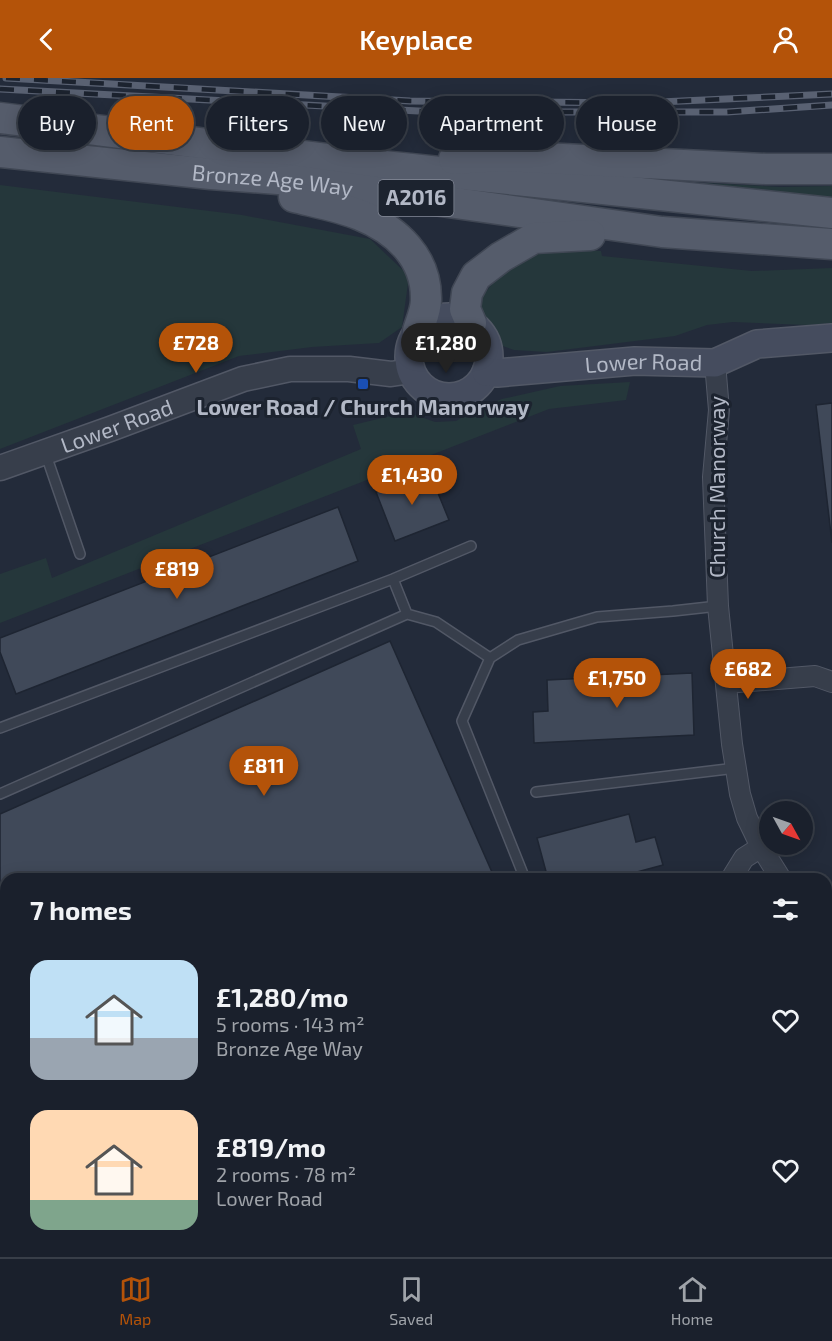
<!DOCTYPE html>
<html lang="en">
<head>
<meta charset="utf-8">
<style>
  body { margin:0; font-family:"Exo 2",sans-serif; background:#272d38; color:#f1f3f6; height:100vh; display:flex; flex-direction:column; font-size:22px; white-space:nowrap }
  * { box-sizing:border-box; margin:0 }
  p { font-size:20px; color:#9fa3a9 }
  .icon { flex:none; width:33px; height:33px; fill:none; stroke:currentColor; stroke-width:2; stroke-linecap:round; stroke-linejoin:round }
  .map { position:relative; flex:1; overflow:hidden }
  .sheet { position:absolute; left:0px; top:795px; width:832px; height:384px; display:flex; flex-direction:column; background:#1a202c; border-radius:18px 18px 0 0; box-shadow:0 3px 15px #0003,0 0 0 2px #383e48 }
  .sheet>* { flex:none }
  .guide { position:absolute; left:18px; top:18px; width:796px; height:54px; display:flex; gap:12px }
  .needle { width:39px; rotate:130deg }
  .controls { position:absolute; left:759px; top:723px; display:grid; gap:12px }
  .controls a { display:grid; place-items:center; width:54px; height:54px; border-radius:50%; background:#1a202c; box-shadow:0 3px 15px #0003,0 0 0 2px #383e48; font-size:30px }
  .price { position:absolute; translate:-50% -51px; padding:0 14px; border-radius:21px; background:#b45309; color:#fff; font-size:20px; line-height:39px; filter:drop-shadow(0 2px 3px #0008) }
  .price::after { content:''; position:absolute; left:50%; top:36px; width:18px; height:14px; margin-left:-9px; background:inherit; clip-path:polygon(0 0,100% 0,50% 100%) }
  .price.current { background:#222; color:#fff }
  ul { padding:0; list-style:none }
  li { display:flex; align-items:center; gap:18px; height:150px; padding:0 30px }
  li span { display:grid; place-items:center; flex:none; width:168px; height:120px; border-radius:18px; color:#555 }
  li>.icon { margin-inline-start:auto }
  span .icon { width:72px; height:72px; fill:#fffc; stroke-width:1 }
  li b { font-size:26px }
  h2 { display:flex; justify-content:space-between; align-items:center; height:72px; padding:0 30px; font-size:26px }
  .chip { padding:0 21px; border-radius:27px; background:#1a202c; box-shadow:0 3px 15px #0003,0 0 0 2px #383e48; font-size:21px; line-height:54px }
  .chip.current { background:#b45309; color:#fff }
  header { display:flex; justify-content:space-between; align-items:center; height:78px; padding:0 30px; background:#b45309; color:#fff; font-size:27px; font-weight:600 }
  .tab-bar { display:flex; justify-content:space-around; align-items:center; height:84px; border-top:2px solid #383e48; background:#1a202c; font-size:16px; color:#9fa3a9 }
  .tab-bar a { display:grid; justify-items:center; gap:3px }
  .tab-bar .current { color:#b45309 }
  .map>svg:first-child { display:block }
  .green { fill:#25373b }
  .water { fill:#384661 }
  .building { fill:#404959; stroke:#1e2532; stroke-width:1.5 }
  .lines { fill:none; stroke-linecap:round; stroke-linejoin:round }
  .service-casing { stroke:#525866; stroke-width:12 }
  .minor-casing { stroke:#525866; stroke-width:22 }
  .tertiary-casing { stroke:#525866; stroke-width:27 }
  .secondary-casing { stroke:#525866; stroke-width:30 }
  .primary-casing { stroke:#404754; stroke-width:33 }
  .service { stroke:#373e4b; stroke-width:9 }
  .minor { stroke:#373e4b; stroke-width:20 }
  .tertiary { stroke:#373e4b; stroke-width:24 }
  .secondary { stroke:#454c5e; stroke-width:27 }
  .primary { stroke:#555c6b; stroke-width:30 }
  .rail-casing { stroke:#596172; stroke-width:7 }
  .rail { stroke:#1c232f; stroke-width:4.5; stroke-dasharray:14; stroke-linecap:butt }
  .transit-dot { fill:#1a4fb4; stroke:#1c232f; stroke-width:2 }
  .labels { text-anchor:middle; stroke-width:6; stroke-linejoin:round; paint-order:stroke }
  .shield { fill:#1c232f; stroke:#858b99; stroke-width:1.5 }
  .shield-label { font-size:21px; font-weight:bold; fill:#b2b8c6 }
  .street-label { font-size:22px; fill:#b2b8c6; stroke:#1c232f }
  .poi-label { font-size:22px; font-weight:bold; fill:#b2b8c6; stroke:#1c232f }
</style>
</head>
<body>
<header><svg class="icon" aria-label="back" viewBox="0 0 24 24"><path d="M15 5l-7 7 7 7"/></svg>Keyplace<svg class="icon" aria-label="person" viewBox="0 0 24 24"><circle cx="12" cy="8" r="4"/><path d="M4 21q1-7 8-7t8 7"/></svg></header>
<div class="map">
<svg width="832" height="1179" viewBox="0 0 832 1179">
  <rect width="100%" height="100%" fill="#232b3a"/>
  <path class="green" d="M668,103L781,109L832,108V123Z
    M0,107L242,137L370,161L409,198L402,249L379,265L312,269L239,278L0,371Z
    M558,171L601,173L602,178L752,193L832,190V245L807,247L733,244L707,247L675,258L547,274L514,272L494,265L486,255L480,241L479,229L485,215L497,200L534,173Z
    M630,304L626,322L549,331L0,545V496L46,480L52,500L361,371L353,347L407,334L435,344L456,343L472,333L502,321L560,308Z"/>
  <path class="water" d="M0,1094L6,1099V1173H95L102,1179H0Z"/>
  <path class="building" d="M832,325V465L816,327Z
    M429,393L449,442L395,463L376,414Z
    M338,429L358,483L16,616L0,574V560Z
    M390,563L495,801H6V908L0,895V736Z
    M692,595L694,657L534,665L533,634L548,633L547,602Z
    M629,736L636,764L655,759L663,787L611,801H548L537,760Z
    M832,1083V1179H810L811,1173H826V1107Z
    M449,1173H524L511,1179H436Z"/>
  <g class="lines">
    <defs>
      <path id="service" d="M45,374L80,476
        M393,501L407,536
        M0,650L393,501L471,468
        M536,714L736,690
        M0,716L407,536L436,544L490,580
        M525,801L462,643L490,580L518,562L597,539L673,533L718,528
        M826,953L832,954
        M307,1173L314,1179
        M399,1179L413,1173
        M578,1179L583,1173
        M771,1179L773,1173"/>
      <path id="minor" d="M715,285L719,332L713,399L718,528L732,666L740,716L747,740L761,769L781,801
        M726,605L815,598L832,604
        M731,801L744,780L761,769
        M826,852L832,857"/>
      <g id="tertiary">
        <path id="s1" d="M0,390L110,351L243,301L290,291H349L391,296L411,293"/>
      </g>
      <g id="secondary">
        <circle cx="449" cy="279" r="40"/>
        <path id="s2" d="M486,294L497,295L635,283L715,285L757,266L832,260"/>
      </g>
      <g id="primary">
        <path d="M0,40L383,88L832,135"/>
        <path id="s3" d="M0,74L211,96L291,102L662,154L832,166"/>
        <path d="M454,81L501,78L766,91H832"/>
        <path d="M294,119C314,124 341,129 360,137C397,152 427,180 426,222C426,232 421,243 418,253"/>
        <path d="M471,245L465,231L467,215L476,198L501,179L534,160L590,157"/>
      </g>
    </defs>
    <use href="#service" class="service-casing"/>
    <use href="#minor" class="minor-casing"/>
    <use href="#tertiary" class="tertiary-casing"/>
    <use href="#secondary" class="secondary-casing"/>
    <use href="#primary" class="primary-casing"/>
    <use href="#service" class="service"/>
    <use href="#minor" class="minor"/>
    <use href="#tertiary" class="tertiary"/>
    <use href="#secondary" class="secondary"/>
    <use href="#primary" class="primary"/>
    <defs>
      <path id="rail" d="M6,0L410,23L638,25L832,16
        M0,11L437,34H727L832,27"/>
    </defs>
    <use href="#rail" class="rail-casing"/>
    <use href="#rail" class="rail"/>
  </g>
  <rect class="transit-dot" x="357" y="300" width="12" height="12" rx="3"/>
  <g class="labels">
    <rect class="shield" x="378.5" y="102" width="75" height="36" rx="4.5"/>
    <g class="shield-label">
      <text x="416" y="127">A2016</text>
    </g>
    <g class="street-label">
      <text dy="8" stroke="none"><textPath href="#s3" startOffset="274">Bronze Age Way</textPath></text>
      <text dy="8" stroke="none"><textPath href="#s2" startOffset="158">Lower Road</textPath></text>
      <text dy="8" stroke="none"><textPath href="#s1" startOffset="124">Lower Road</textPath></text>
      <text transform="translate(717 409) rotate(-90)" y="8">Church Manorway</text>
    </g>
    <g class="poi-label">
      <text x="363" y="337">Lower Road / Church Manorway</text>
    </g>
  </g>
</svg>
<div class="controls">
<a><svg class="needle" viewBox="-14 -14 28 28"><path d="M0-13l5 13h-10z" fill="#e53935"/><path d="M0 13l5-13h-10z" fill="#9fa3a9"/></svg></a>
</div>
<b class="price" style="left:196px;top:296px">£728</b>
<b class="price current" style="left:446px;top:296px">£1,280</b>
<b class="price" style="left:412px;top:428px">£1,430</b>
<b class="price" style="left:177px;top:522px">£819</b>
<b class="price" style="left:748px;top:622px">£682</b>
<b class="price" style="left:617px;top:631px">£1,750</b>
<b class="price" style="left:264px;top:719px">£811</b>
<div class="guide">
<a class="chip">Buy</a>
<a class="chip current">Rent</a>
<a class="chip">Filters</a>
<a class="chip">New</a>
<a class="chip">Apartment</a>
<a class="chip">House</a>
</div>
<section class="sheet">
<h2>7 homes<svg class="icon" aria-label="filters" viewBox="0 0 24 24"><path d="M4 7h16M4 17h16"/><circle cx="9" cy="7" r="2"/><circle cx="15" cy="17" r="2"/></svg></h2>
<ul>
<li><span style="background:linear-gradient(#bfe0f5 65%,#9aa5b1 0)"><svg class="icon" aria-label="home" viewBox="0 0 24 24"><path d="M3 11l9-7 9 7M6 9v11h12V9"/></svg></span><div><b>£1,280/mo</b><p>5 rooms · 143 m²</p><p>Bronze Age Way</p></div><svg class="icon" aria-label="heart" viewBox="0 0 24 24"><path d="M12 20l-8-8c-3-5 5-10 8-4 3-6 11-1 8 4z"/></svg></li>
<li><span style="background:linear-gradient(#ffd9b3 75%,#7fa58c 0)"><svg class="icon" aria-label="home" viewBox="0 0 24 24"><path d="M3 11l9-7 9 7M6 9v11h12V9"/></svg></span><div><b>£819/mo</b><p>2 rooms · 78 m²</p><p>Lower Road</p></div><svg class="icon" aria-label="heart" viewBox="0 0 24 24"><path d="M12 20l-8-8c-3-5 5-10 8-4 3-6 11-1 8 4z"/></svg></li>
</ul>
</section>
</div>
<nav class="tab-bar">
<a class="current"><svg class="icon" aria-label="map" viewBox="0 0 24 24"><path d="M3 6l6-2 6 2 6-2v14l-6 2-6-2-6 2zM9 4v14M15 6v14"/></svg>Map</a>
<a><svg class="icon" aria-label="saved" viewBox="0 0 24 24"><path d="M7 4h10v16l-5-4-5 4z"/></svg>Saved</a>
<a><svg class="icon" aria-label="home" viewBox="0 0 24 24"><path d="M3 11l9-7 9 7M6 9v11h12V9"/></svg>Home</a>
</nav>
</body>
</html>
